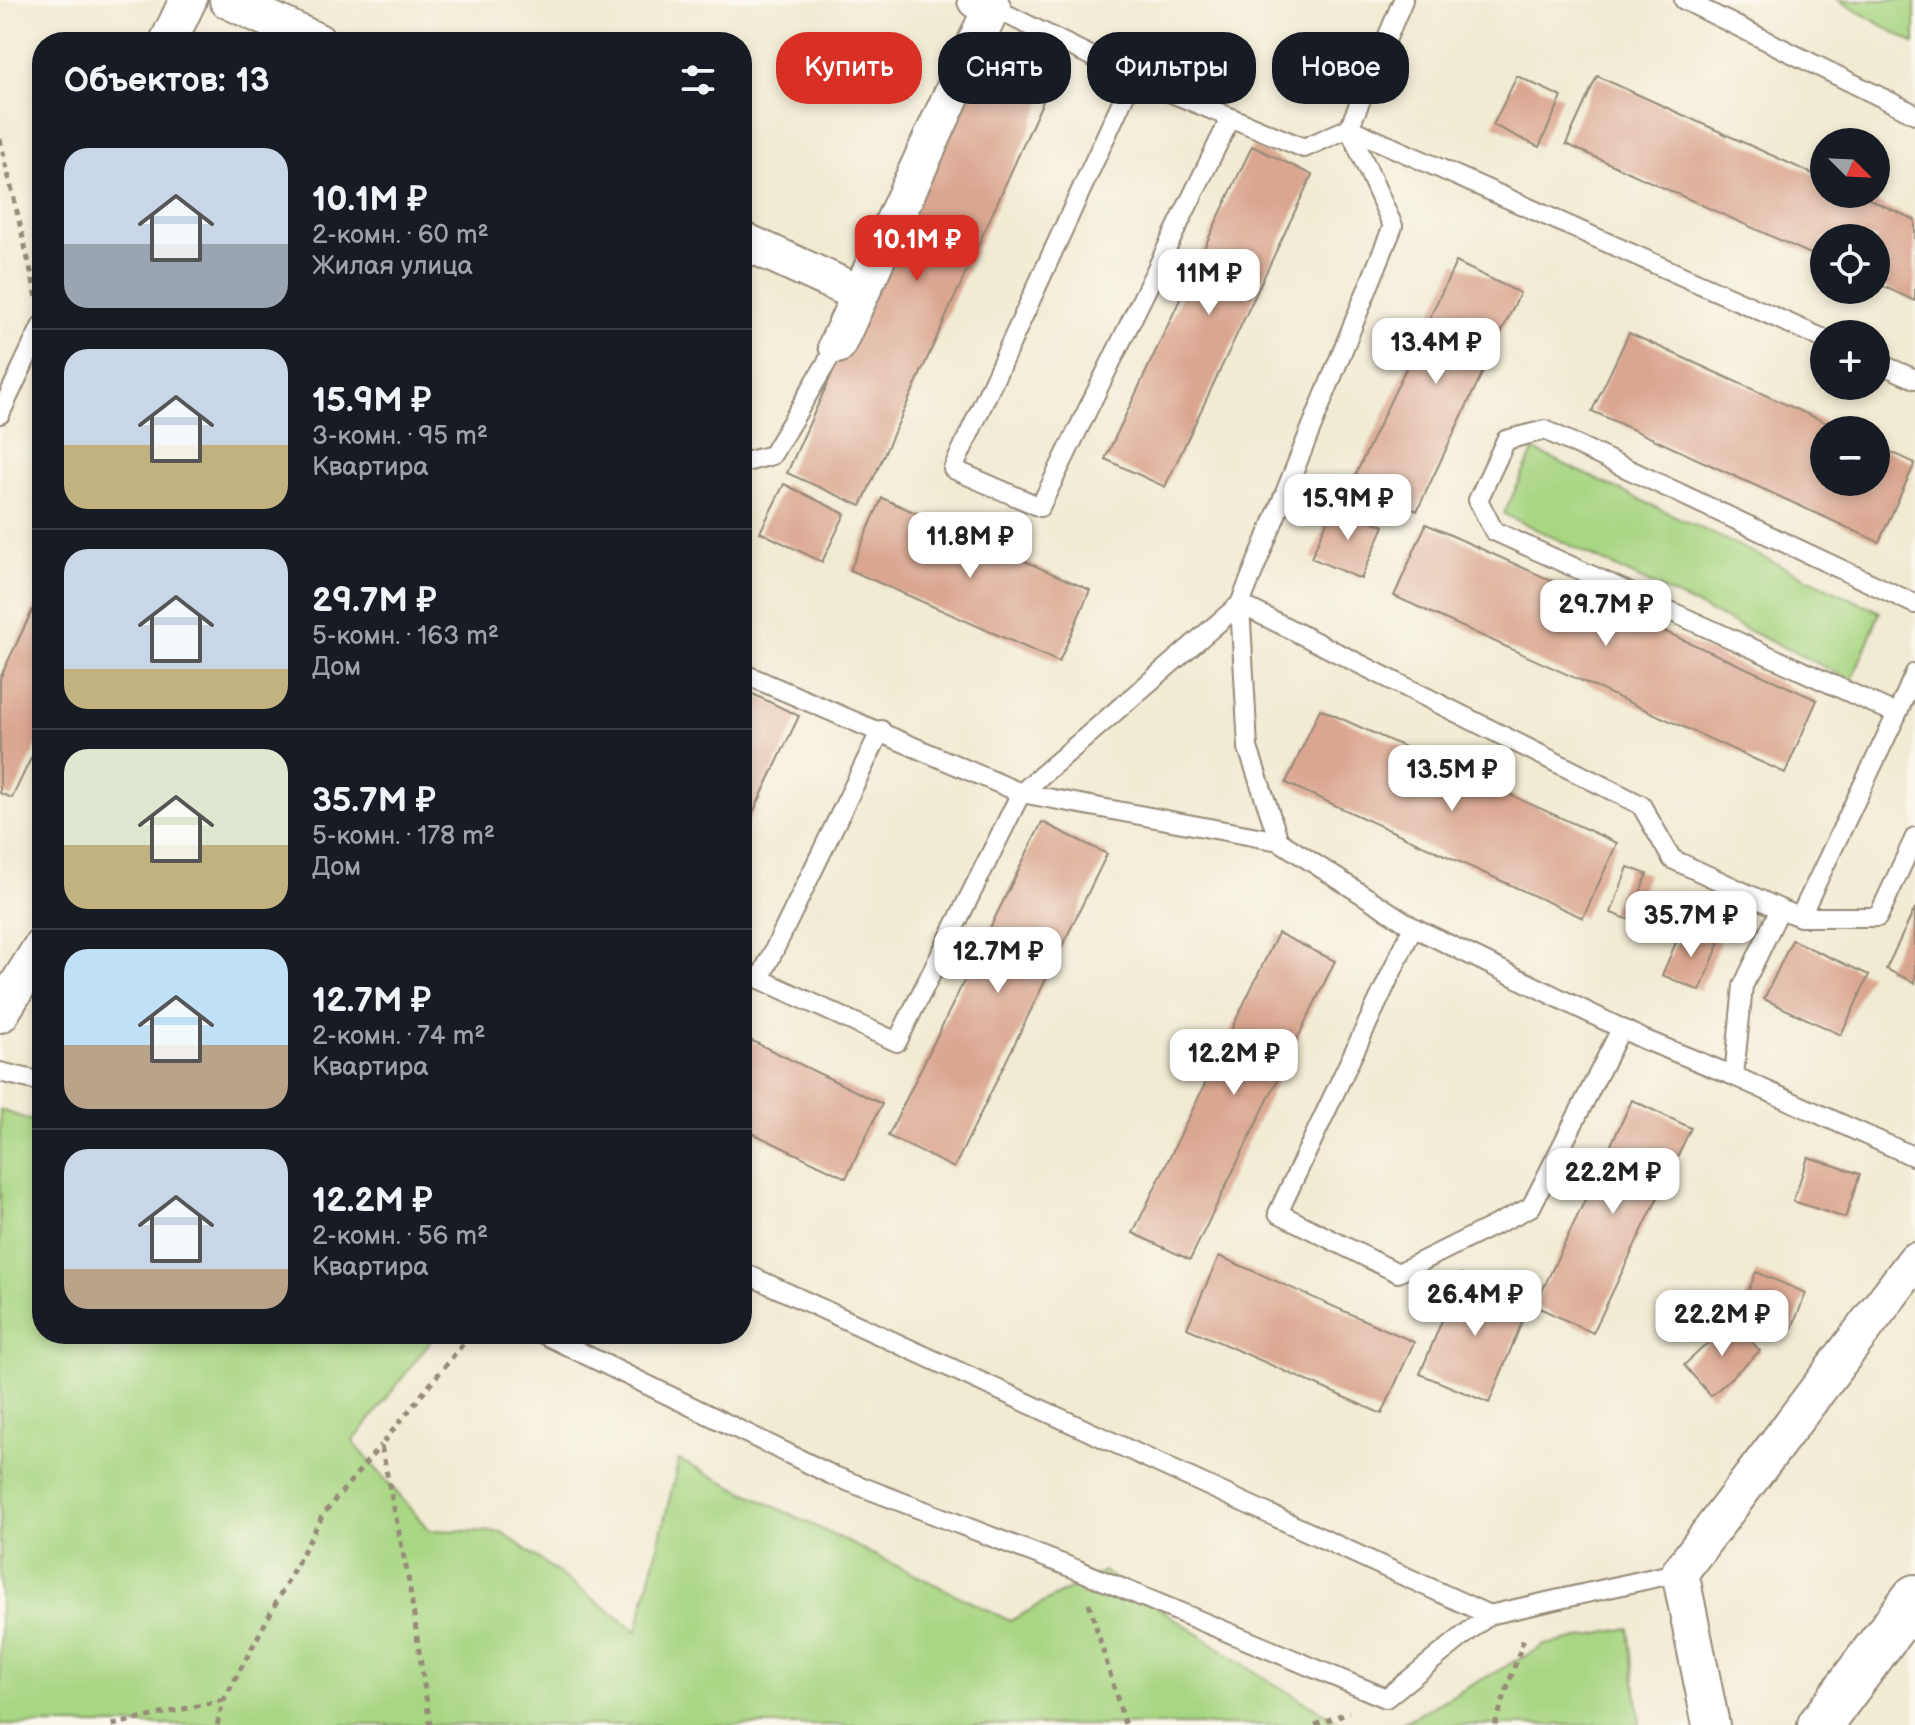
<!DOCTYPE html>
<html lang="ru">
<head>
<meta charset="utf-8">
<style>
  body { margin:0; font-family:"Balsamiq Sans",sans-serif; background:#242831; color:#f1f3f6; height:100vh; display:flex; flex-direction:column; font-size:30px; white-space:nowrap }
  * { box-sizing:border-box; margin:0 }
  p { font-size:26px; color:#9ea1a6 }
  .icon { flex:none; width:44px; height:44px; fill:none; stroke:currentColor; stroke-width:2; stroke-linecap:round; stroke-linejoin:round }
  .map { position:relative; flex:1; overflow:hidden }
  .sheet { position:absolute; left:32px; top:32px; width:720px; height:1312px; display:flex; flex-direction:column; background:#171b24; border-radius:32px; box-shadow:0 4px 12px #0003 }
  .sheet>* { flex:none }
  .hud { position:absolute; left:776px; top:32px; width:760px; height:72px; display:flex; gap:16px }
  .needle { width:52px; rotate:114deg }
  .buttons { position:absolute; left:1810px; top:128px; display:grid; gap:16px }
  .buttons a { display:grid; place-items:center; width:80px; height:80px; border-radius:50%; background:#171b24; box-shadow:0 4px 12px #0003; font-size:40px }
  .price { position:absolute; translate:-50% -68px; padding:0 18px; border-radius:16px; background:#fff; color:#222; font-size:26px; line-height:52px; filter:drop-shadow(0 2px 4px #0008) }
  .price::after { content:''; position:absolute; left:50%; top:48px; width:24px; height:18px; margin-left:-12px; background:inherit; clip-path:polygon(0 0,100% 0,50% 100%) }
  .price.current { background:#d93025; color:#fff }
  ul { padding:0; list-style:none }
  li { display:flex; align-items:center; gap:24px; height:200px; padding:0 32px }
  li+li { border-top:2px solid #363941 }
  li span { display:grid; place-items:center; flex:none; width:224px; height:160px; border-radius:24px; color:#555 }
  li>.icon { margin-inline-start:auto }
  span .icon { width:96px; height:96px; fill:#fffc; stroke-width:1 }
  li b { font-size:34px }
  h2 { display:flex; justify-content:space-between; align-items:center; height:96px; padding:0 32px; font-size:34px }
  .tag { padding:0 28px; border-radius:32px; background:#171b24; box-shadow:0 4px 12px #0003; font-size:28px; line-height:72px }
  .tag.current { background:#d93025; color:#fff }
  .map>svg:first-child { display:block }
  .green { fill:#a8d683; stroke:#728050; stroke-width:2 }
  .building { fill:#daa690 }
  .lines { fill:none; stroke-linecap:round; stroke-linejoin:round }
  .lane-casing { stroke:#968a78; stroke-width:22 }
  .street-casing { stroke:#968a78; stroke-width:40 }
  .secondary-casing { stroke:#968a78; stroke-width:48 }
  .path { stroke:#968a78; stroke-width:5; stroke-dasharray:6 6; stroke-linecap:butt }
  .lane { stroke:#fff; stroke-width:18 }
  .street { stroke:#fff; stroke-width:36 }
  .secondary { stroke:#fff; stroke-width:44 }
</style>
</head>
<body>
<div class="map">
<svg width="1915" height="1725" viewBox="0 0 1915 1725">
  <rect width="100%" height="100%" fill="#fbf7ec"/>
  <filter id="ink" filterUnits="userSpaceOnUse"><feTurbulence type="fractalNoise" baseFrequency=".0125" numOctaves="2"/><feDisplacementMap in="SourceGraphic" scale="16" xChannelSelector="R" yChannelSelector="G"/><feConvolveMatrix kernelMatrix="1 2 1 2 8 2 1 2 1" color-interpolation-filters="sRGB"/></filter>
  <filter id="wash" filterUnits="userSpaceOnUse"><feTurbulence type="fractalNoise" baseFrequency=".006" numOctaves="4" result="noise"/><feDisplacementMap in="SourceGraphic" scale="32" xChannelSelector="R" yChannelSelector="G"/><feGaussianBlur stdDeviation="1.8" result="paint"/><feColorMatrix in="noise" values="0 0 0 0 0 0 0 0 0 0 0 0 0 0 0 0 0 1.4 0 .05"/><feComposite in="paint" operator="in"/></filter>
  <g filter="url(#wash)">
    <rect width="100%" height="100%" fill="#f1ebd3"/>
    <path class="green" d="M1839,0H1915V44L1838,0Z
      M1534,450L1880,612L1852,680L1504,514Z
      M0,1110L42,1124V1334H436L353,1442L429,1530L502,1532L637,1631L679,1460L1010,1621L1103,1571L1263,1677L1344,1725H0Z
      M1629,1628L1640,1725H1399L1545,1645Z"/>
    <g id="blocks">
      <path class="building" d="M974,59L1047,92L861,506L787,473Z
        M1517,76L1562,97L1539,147L1493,125Z
        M1597,76L1824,179V194H1858L1915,220V301L1876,283V238H1824V260L1566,144Z
        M1252,146L1312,175L1165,487L1105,459Z
        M1456,262L1520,293L1417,511L1353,480Z
        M1629,333L1842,430H1824V482H1876V445L1915,463L1879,542L1592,411Z
        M784,484L845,514L822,562L760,532Z
        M882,498L1090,590L1059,662L850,570Z
        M1334,505L1384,526L1361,579L1311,558Z
        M1426,524L1817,700L1785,773L1394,596Z
        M42,590V735L12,798L0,793V678Z
        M742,689L799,716L742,836Z
        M1320,709L1617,843L1583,918L1286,783Z
        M1042,822L1107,854L954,1168L888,1136Z
        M1628,867L1647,874L1630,920L1611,913Z
        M1915,908V983L1886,969Z
        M1683,926L1720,942L1700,991L1662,975Z
        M1278,933L1335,961L1190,1260L1133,1233Z
        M1792,940L1869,975L1841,1035L1764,999Z
        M742,1036L882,1104L846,1178L742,1128Z
        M1632,1100L1691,1128L1593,1333L1535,1306Z
        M1808,1157L1860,1174L1845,1218L1793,1201Z
        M1219,1256L1414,1342L1382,1414L1187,1328Z
        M1756,1272L1806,1293L1792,1328L1742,1307Z
        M1461,1274L1530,1302L1489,1403L1420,1374Z
        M1733,1320L1760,1351L1711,1396L1684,1365Z"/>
    </g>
  </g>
  <g filter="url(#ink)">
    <use href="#blocks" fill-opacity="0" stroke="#968a78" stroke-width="2"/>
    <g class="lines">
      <defs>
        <path id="lane" d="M1684,0L1915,114
          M993,1L992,7L1133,77L1304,148L1349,128L1403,0
          M1133,77L953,469L1040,507L1230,119
          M1349,128L1393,226L1240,604L1248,748L1279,841L1413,927L1643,1039L1734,1076
          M1349,128L1824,339
          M1876,362L1915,379
          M0,414L42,325
          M742,463L772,455L837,345
          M742,673L1021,793L1279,841
          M1897,714L1915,673
          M881,730L760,979L897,1042L1021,793L1240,604L1641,805L1672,859L1780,909
          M1915,837L1878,917H1800L1780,909L1743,986L1734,1076L1915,1157
          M1800,917L1897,714L1494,531L1478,500L1506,440L1545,430L1915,604
          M1413,927L1278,1213L1398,1273L1531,1207L1621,1029
          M0,1072L42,1082
          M742,1272L1489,1615L1680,1572
          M543,1334L834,1476L1078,1570L1386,1698L1489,1615"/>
        <path id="street" d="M228,0L318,42
          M168,42L188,0
          M742,240L860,294
          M837,345L992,7L976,0
          M0,1014L42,946
          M1711,1725L1680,1572L1915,1261"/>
        <path id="secondary" d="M1820,1725L1915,1597"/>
      </defs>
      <use href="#lane" class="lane-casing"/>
      <use href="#street" class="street-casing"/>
      <use href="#secondary" class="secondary-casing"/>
      <path class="path" d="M0,139L38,302
        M1089,1603L1125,1725
        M112,1725L224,1700
        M217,1725L224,1700L324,1513L381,1445
        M430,1725L409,1582L381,1445L471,1334
        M1315,1725L1349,1712
        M1495,1725L1525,1635"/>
      <use href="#lane" class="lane"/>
      <use href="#street" class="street"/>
      <use href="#secondary" class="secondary"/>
    </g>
  </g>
</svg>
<div class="buttons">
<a><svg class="needle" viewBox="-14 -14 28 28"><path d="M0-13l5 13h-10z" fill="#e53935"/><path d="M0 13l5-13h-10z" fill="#9ea1a6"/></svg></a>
<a><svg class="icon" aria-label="locate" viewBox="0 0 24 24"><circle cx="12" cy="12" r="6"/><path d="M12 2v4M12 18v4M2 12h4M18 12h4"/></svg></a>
<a>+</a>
<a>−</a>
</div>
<b class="price current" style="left:917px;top:283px">10.1M ₽</b>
<b class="price" style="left:1209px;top:317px">11M ₽</b>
<b class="price" style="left:1436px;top:386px">13.4M ₽</b>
<b class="price" style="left:1348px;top:542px">15.9M ₽</b>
<b class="price" style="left:970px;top:580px">11.8M ₽</b>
<b class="price" style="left:1606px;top:648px">29.7M ₽</b>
<b class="price" style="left:1452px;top:813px">13.5M ₽</b>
<b class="price" style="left:1691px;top:959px">35.7M ₽</b>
<b class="price" style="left:998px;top:995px">12.7M ₽</b>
<b class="price" style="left:1234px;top:1097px">12.2M ₽</b>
<b class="price" style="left:1613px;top:1216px">22.2M ₽</b>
<b class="price" style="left:1475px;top:1338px">26.4M ₽</b>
<b class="price" style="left:1722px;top:1358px">22.2M ₽</b>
<div class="hud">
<a class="tag current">Купить</a>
<a class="tag">Снять</a>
<a class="tag">Фильтры</a>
<a class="tag">Новое</a>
</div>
<section class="sheet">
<h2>Объектов: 13<svg class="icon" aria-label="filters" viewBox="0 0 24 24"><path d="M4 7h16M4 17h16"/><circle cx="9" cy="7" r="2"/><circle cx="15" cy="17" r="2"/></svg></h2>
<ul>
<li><span style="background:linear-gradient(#c9d6e8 60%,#9aa5b1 0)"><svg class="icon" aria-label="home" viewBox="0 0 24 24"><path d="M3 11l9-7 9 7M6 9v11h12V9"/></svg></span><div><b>10.1M ₽</b><p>2-комн. · 60 m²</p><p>Жилая улица</p></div></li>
<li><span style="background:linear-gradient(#c9d6e8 60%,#c2b280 0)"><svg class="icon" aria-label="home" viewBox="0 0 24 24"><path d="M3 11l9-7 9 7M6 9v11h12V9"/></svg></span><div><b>15.9M ₽</b><p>3-комн. · 95 m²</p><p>Квартира</p></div></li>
<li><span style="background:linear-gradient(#c9d6e8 75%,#c2b280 0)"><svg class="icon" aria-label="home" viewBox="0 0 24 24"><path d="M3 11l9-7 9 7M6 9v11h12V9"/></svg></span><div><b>29.7M ₽</b><p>5-комн. · 163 m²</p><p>Дом</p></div></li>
<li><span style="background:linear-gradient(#dfe7d0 60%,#c2b280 0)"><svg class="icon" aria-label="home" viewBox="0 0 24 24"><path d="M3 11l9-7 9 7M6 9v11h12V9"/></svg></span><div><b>35.7M ₽</b><p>5-комн. · 178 m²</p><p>Дом</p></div></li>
<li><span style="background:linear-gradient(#bfe0f5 60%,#b9a48a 0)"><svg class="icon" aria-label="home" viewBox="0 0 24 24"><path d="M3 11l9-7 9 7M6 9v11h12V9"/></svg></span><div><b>12.7M ₽</b><p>2-комн. · 74 m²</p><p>Квартира</p></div></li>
<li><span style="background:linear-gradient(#c9d6e8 75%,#b9a48a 0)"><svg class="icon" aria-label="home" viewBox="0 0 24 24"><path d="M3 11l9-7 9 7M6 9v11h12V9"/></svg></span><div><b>12.2M ₽</b><p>2-комн. · 56 m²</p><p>Квартира</p></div></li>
</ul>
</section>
</div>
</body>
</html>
